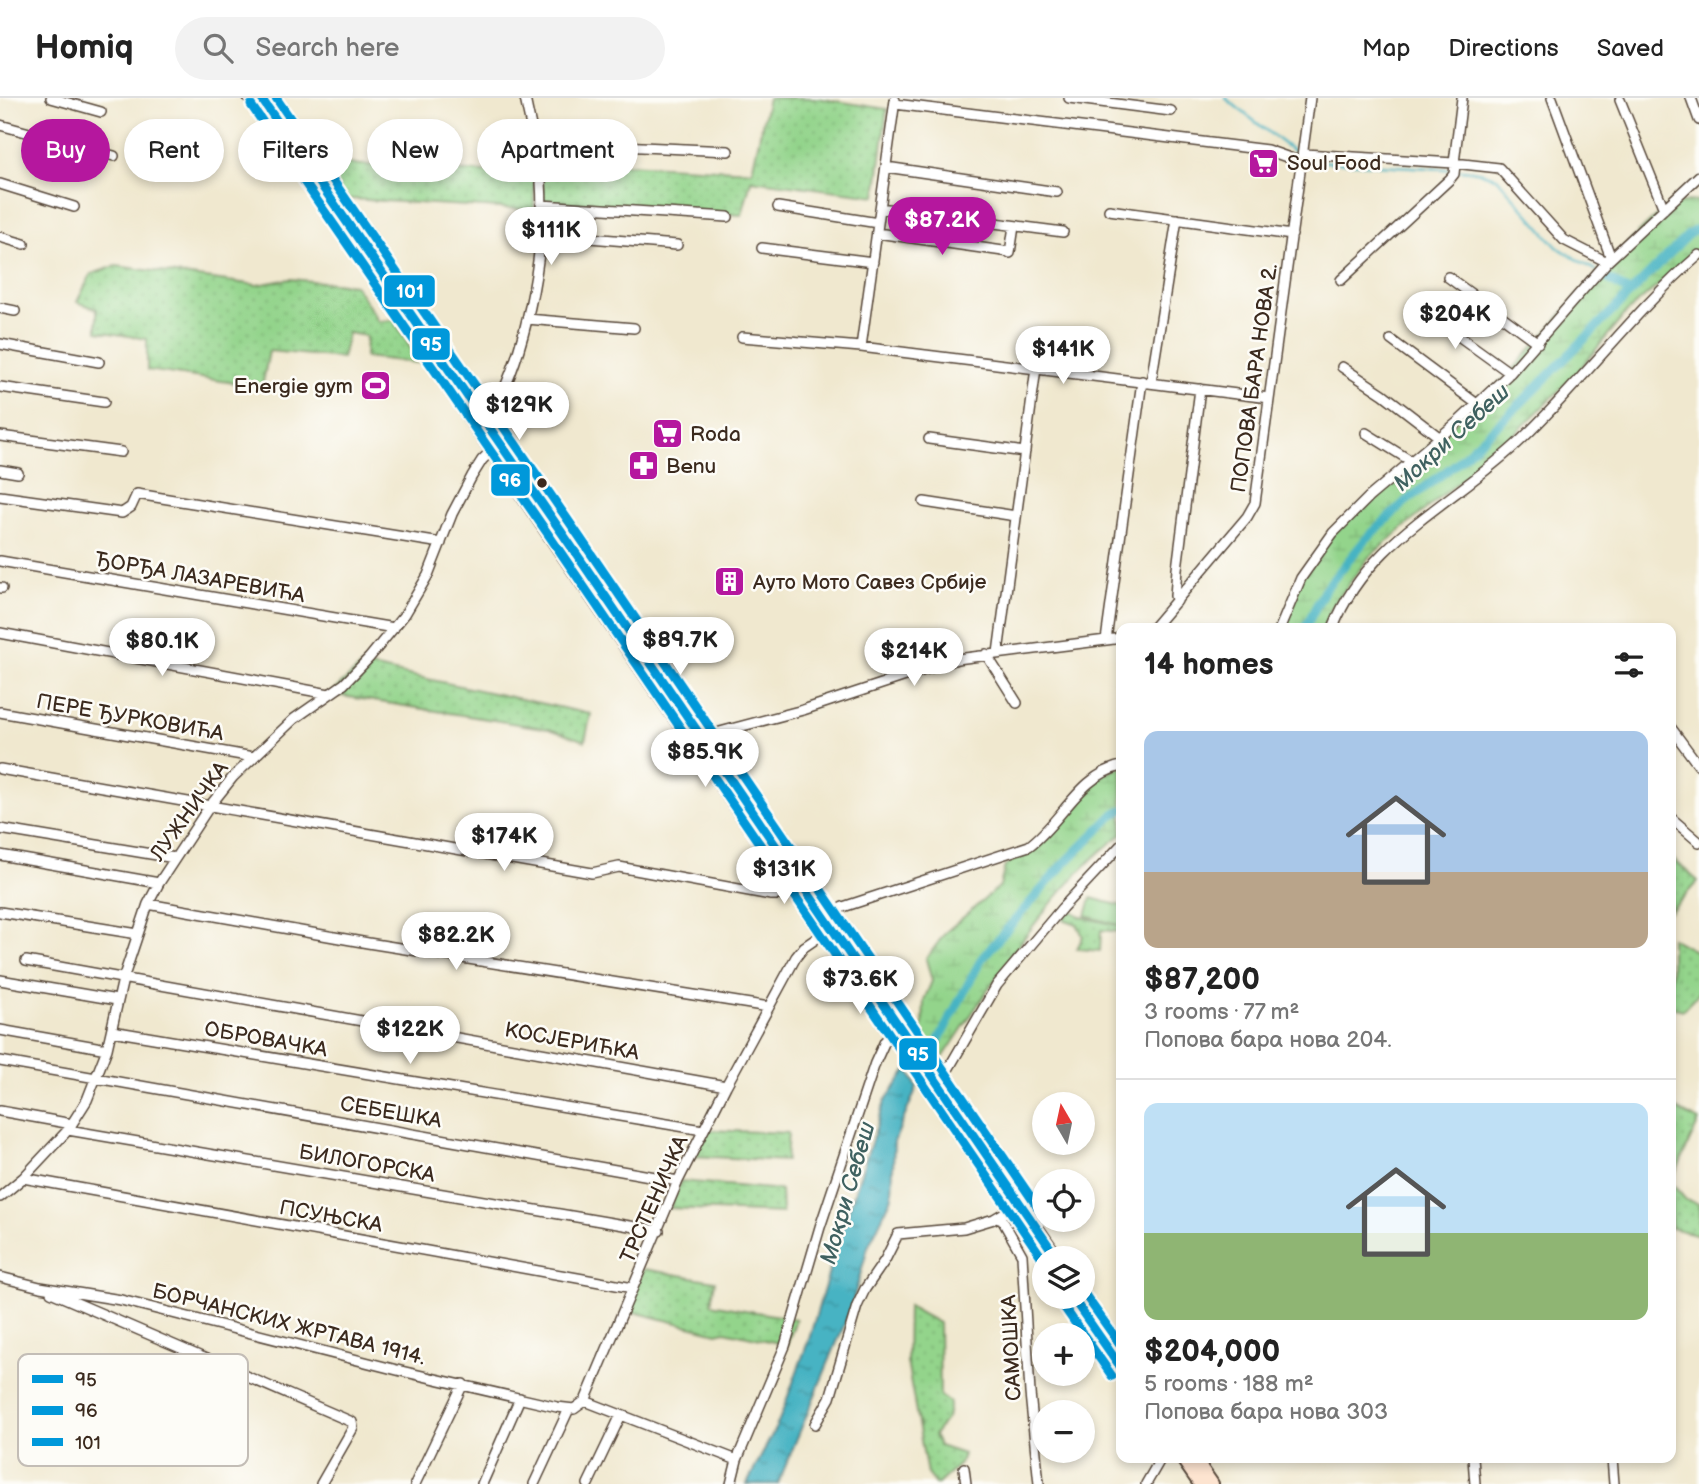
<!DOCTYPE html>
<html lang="en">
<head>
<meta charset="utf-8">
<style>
  body { margin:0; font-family:"Balsamiq Sans",sans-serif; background:#f2f2f2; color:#222; height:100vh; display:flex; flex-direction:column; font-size:26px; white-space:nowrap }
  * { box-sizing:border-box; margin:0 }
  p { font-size:23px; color:#767676 }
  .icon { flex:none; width:38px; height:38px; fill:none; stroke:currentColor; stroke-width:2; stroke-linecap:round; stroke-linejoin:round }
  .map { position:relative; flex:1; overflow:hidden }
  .details { position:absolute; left:1116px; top:525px; width:560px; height:840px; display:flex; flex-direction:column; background:#fff; border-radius:14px; box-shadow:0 4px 10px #0003 }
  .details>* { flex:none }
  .hud { position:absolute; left:21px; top:21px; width:665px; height:63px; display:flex; gap:14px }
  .needle { width:46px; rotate:351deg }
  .buttons { position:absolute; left:1032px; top:994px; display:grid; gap:14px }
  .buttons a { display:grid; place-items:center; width:63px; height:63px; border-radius:50%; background:#fff; box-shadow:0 4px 10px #0003; font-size:35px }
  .price { position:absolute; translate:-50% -60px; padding:0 16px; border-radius:24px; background:#fff; color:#222; font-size:23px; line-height:46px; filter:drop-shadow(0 2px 4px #0008) }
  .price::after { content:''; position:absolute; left:50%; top:42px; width:21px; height:16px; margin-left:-10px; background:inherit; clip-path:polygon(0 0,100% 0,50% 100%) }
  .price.current { background:#b5179e; color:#fff }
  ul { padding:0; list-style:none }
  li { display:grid; align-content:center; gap:14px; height:371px; padding:0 28px }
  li+li { border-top:2px solid #e0e0e0 }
  li span { display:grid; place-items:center; height:217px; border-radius:14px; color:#555 }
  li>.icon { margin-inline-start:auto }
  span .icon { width:126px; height:126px; fill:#fffc; stroke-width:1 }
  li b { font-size:30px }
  h2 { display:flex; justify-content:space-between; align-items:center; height:84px; padding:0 28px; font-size:30px }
  .pill { padding:0 24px; border-radius:32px; background:#fff; box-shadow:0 4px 10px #0003; font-size:24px; line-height:63px }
  .pill.current { background:#b5179e; color:#fff }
  header { display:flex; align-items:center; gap:42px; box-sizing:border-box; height:98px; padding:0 35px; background:#fff; border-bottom:2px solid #e0e0e0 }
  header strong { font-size:33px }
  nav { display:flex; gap:38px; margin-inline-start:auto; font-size:24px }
  .search { width:490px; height:63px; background:#f2f2f2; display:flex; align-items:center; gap:18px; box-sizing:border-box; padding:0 24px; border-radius:38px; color:#767676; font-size:26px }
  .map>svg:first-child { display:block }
  .grass { fill:url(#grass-dots); stroke:#677f54; stroke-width:2 }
  .wetland { fill:url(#wetland-marsh); stroke:#677f54; stroke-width:2 }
  .garden { fill:#93d48b; stroke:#677f54; stroke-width:2 }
  .water { fill:url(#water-ripples); stroke:#406e70; stroke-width:2 }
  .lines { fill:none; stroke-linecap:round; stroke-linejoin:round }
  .stream { stroke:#46b3c3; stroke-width:2.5 }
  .canal { stroke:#46b3c3; stroke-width:9 }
  .minor-casing { stroke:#564639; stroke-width:12 }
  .secondary-casing { stroke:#564639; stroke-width:16 }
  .minor { stroke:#fff; stroke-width:9 }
  .secondary { stroke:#fde4d0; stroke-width:12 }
  .bus-1-casing { stroke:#fdfcf7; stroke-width:14 }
  .bus-2-casing { stroke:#fdfcf7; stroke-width:14 }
  .bus-3-casing { stroke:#fdfcf7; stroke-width:14 }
  .bus-1 { stroke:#0098da; stroke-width:9 }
  .bus-2 { stroke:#0098da; stroke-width:9 }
  .bus-3 { stroke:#0098da; stroke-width:9 }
  .bus-dot { fill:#3b2a1e; stroke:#fdfcf7; stroke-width:2.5 }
  .labels { text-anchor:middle; stroke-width:5; stroke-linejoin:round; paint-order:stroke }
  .poi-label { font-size:21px; fill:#3b2a1e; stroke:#fdfcf7; text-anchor:start }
  .street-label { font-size:21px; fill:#3b2a1e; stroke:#fdfcf7 }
  .water-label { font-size:23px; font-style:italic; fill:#3f6160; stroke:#fdfcf7 }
  .key { fill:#fdfcf7; stroke:#c3bdb6; stroke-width:2 }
  .key-label { font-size:19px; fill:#3b2a1e }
  .line-badge { stroke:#fdfcf7; stroke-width:2.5 }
  .badge-label { font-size:19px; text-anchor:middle; font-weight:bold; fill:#fff }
</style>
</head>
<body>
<header>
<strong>Homiq</strong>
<div class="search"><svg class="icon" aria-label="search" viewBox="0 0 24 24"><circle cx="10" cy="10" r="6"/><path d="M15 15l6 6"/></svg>Search here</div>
<nav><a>Map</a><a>Directions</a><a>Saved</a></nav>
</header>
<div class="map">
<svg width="1699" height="1386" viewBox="0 0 1699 1386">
  <defs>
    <pattern id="grass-dots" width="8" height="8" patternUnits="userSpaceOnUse" patternTransform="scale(1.75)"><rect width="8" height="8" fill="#93d48b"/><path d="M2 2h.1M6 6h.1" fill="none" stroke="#80b678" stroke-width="1.8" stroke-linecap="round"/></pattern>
    <pattern id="wetland-marsh" width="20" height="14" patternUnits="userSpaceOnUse" patternTransform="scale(1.75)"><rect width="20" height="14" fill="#93d48b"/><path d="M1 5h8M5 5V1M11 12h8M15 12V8" fill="none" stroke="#80b678"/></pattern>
    <pattern id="water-ripples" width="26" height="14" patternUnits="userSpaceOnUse" patternTransform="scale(1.75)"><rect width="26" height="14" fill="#46b3c3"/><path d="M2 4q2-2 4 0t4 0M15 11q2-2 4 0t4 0" fill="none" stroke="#3c929e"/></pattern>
  </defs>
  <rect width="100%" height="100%" fill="#fdfcf7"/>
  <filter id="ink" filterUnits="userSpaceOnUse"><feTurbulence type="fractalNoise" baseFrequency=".0143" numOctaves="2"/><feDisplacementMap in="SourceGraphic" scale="14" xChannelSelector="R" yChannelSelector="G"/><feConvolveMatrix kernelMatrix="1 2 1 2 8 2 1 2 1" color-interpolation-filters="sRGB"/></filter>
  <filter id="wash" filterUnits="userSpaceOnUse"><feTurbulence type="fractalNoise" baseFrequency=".00686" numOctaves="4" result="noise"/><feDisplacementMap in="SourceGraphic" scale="28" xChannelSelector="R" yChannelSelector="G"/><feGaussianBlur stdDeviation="1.57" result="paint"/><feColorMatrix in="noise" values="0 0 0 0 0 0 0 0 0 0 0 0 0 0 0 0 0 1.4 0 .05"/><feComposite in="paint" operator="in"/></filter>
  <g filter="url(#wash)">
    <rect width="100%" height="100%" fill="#f0e8cf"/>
    <path class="grass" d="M768,0H817L887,11L876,98L751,82L742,117L544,105L541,61L752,73Z
      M315,64L534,77V112L334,100Z
      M116,168L257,187L290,181L355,187L379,224L394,222L419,265L365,259L366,238L348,235L342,260L269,253L262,289L147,272V241L97,233V211L77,204L91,176Z
      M362,567L591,616L585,643L549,631L330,596Z
      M1671,759L1698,783L1671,813Z
      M1071,812L1081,819L1122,828V834L1101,832L1100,853L1077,851L1083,838L1077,826L1063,821Z
      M1671,840L1699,855V895L1683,912L1671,909Z
      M1671,1008L1699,1023L1671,1085L1686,1102L1699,1106V1137L1671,1130Z
      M706,1032L788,1035L786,1063L693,1058Z
      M681,1083L781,1092L782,1115L670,1110Z
      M644,1171L715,1183L711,1206L796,1221L787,1247L725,1233L717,1235L626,1212Z
      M908,1208L939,1225L940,1298L950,1304L947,1320L934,1337L939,1348L963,1356L960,1366L938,1386H935L927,1376L907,1264Z"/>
    <path class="wetland" d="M1688,103L1699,104V152L1626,215L1575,277L1513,338L1369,459L1332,509L1323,530H1280L1301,480L1333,435L1510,275L1607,164L1664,111Z
      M1122,668V736C1049,790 991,888 940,964L917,940L923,926L924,902L932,883L926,861L946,834L1000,788L1005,768L1045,736L1092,683Z"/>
    <path class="garden" d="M1091,800L1122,808V828L1086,818Z"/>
    <path class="water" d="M908,971L917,989L894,1044L892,1099L868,1149L850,1213L778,1386H747L778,1325L809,1241L837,1147L885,1003Z"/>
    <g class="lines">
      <path class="stream" d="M1225,0L1285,47L1300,57
        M1306,60L1315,63L1477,73L1497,80L1557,149L1595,172"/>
      <path class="canal" d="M1605,179L1629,194
        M1305,530L1325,491L1366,441L1404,405L1453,368L1518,308L1689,136L1699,130
        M920,968L936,947L982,860L1062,768L1114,716L1122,712"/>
    </g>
  </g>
  <g filter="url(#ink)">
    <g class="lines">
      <defs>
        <path id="minor" d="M51,0L101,14
          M1069,0L1171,13
          M1552,0L1611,160
          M1691,0L1699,22
          M1620,2L1664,111
          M895,6L1267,52L1301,64
          M0,27L114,58
          M534,44L728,53
          M1304,56L1454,65L1499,70L1564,142L1607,164
          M1454,65L1462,0
          M886,69L1057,94
          M0,86L74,109
          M541,107L728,119
          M778,109L878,125
          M880,110L1063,134
          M1109,112L1292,137
          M877,135L1010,154
          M539,136L677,147
          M0,139L24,146
          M762,150L873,164
          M1010,155L1014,128
          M1448,179L1538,245
          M1341,182L1450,81L1454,76L1455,66
          M1417,208L1510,275
          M0,210L15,213
          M527,221L634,230
          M742,239L861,249L1269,300
          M1391,242L1477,306
          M0,246L99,264
          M861,249L895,2
          M1342,269L1383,296L1439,339
          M1151,284L1177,121
          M0,289L104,304
          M486,325C525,265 546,155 541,84C539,56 530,27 525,0
          M1366,335L1411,363
          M0,338L121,354
          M929,341L1025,354
          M0,372L18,375
          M0,398L122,415L131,409L137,396L441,445
          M924,404L1016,418
          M0,463L394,530
          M0,490H2
          M1177,503L1175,498L1177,471L1200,291
          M1153,530L1247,419L1255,405L1310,0
          M1280,530L1301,480L1333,435L1369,399L1459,323L1510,275L1607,164L1699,78
          M1333,530C1367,441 1457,404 1522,341C1584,282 1634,213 1699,157
          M0,535L329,596
          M1106,542L1142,283
          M998,555L1036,270
          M986,556L1017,605
          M0,614L253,659
          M1671,630L1699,668
          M701,644L716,635L803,612L957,561L1122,540
          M0,671L592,775L619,769L771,797H780L791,790
          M1671,720L1699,744
          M0,731L175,760
          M0,757L159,785
          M148,806L368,845L769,909
          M0,814L138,836
          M824,820L843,809L1029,748C1061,725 1080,676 1122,668
          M26,863L726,988
          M0,882L117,902
          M0,932L107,951
          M112,933L703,1032
          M0,963L678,1083
          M939,987L997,887L1062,810L1122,746
          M0,1013L72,1026
          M68,1032L659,1133
          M23,1080L633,1190
          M0,1099L23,1080L68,1032L87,1002L107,951L123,881L148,806L159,785L209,709L233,679L294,621L344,586L369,560L405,516L428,477L452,416L472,378L482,362L492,352
          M1000,1118L1022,1157L1030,1295L1039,1386
          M0,1179L40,1189L121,1202L401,1273L557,1309L574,1311L585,1303L678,1083L726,988L796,859L804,849L823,836
          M51,1194L352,1324L353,1330L321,1386
          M585,1303L737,1362
          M815,1326L830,1300L857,1208L865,1191L885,1162L898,1136L964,1130L994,1121L1011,1111
          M1473,1360L1475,1386
          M1612,1360L1614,1386
          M964,1370L966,1386
          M415,1386L463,1286
          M482,1386L520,1300
          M534,1386L569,1311
          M588,1386L621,1317
          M731,1386L737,1362L785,1248L820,1129L875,965L885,943L897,934
          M1146,1386L1161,1360"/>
        <path id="secondary" d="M250,0L1045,1160
          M261,0L558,429L1057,1160
          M1083,1198L1122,1254
          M1072,1199L1122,1271
          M1182,1360L1200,1386
          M1194,1360L1212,1386"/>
      </defs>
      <use href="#minor" class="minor-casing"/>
      <use href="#secondary" class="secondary-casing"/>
      <use href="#minor" class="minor"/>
      <use href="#secondary" class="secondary"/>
      <defs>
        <path id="bus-1" d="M261,0L558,429L1057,1160
          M1072,1199L1122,1271"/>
        <path id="bus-2" d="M251,7L548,436L1045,1164
          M1062,1206L1112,1278"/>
        <path id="bus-3" d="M276,0L568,422L1045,1120
          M1083,1194L1122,1249"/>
      </defs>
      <use href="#bus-1" class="bus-1-casing"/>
      <use href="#bus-2" class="bus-2-casing"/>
      <use href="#bus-3" class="bus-3-casing"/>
      <use href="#bus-1" class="bus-1"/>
      <use href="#bus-2" class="bus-2"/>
      <use href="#bus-3" class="bus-3"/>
    </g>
  </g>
  <defs>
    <symbol id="supermarket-square" viewBox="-11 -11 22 22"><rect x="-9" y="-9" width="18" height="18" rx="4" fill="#b5179e" stroke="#fdfcf7"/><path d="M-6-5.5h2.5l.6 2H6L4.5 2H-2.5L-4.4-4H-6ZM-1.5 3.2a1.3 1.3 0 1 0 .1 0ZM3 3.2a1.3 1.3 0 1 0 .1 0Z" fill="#fff"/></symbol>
    <symbol id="stadium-square" viewBox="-11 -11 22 22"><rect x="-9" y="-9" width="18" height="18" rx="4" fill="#b5179e" stroke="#fdfcf7"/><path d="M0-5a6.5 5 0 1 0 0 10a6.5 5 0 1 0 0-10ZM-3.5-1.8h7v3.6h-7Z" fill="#fff"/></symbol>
    <symbol id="pharmacy-square" viewBox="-11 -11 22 22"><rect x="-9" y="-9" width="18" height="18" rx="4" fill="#b5179e" stroke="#fdfcf7"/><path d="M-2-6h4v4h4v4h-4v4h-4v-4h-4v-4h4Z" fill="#fff"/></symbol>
    <symbol id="building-square" viewBox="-11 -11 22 22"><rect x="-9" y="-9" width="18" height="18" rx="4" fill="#b5179e" stroke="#fdfcf7"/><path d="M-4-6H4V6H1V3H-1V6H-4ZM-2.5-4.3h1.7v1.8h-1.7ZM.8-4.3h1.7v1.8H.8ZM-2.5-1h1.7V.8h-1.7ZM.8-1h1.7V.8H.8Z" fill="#fff"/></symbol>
  </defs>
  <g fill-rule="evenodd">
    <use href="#supermarket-square" x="1246" y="48" width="35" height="35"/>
    <use href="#stadium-square" x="358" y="270" width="35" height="35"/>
    <use href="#supermarket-square" x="650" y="318" width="35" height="35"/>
    <use href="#pharmacy-square" x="626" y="350" width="35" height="35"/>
    <use href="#building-square" x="712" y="466" width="35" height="35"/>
  </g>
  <circle class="bus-dot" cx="542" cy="385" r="6"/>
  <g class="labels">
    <g class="poi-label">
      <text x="1287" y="72">Soul Food</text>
      <text x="353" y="295" text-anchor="end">Energie gym</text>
      <text x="690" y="343">Roda</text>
      <text x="666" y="375">Benu</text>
      <text x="753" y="491">Ауто Мото Савез Србије</text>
    </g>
    <g class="street-label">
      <text transform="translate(1254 280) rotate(-82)" y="7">ПОПОВА БАРА НОВА 2.</text>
      <text transform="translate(200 479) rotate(10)" y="7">ЂОРЂА ЛАЗАРЕВИЋА</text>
      <text transform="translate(130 619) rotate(10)" y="7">ПЕРЕ ЂУРКОВИЋА</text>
      <text transform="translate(189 713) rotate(-54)" y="7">ЛУЖНИЧКА</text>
      <text transform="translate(266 941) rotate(10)" y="7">ОБРОВАЧКА</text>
      <text transform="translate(572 943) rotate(10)" y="7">КОСЈЕРИЋКА</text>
      <text transform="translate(391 1014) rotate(10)" y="7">СЕБЕШКА</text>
      <text transform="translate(367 1065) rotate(10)" y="7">БИЛОГОРСКА</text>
      <text transform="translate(654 1101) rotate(-66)" y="7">ТРСТЕНИЧКА</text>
      <text transform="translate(331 1118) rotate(10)" y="7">ПСУЊСКА</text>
      <text transform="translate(289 1226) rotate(14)" y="7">БОРЧАНСКИХ ЖРТАВА 1914.</text>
      <text transform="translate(1011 1250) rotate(-93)" y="7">САМОШКА</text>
    </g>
    <g class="water-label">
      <text transform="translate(1451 339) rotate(-42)" y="8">Мокри Себеш</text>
      <text transform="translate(847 1095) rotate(-74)" y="8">Мокри Себеш</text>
    </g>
  </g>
  <rect x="18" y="1256" width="230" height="112" rx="10" class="key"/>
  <rect x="32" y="1277" width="31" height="8" fill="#0098da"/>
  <rect x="32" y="1308" width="31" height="9" fill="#0098da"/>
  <rect x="32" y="1340" width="31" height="8" fill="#0098da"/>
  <g class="key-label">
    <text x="75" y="1288">95</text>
    <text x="75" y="1319">96</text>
    <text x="75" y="1351">101</text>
  </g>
  <g class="line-badge">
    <rect x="383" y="176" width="53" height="34" rx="7" fill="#0098da"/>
    <rect x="411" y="229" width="40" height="34" rx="7" fill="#0098da"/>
    <rect x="490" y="365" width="41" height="34" rx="7" fill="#0098da"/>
    <rect x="898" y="939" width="40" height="34" rx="7" fill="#0098da"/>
  </g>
  <g class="badge-label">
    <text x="410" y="200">101</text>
    <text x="431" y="253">95</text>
    <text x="510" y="389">96</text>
    <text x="918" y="963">95</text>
  </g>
</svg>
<div class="buttons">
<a><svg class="needle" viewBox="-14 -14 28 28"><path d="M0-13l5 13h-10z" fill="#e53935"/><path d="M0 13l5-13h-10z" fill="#767676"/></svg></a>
<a><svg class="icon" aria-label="locate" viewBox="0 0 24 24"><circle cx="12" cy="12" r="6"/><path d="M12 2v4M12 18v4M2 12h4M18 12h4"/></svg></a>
<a><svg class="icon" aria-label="layers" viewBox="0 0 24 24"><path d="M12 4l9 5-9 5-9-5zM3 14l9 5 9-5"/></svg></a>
<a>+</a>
<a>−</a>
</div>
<b class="price current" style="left:942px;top:159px">$87.2K</b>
<b class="price" style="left:551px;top:169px">$111K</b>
<b class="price" style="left:1455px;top:253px">$204K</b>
<b class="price" style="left:1063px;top:288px">$141K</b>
<b class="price" style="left:519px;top:344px">$129K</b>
<b class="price" style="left:680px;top:579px">$89.7K</b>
<b class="price" style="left:162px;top:580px">$80.1K</b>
<b class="price" style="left:914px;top:590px">$214K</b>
<b class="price" style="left:705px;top:691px">$85.9K</b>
<b class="price" style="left:504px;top:775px">$174K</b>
<b class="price" style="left:784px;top:808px">$131K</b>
<b class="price" style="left:456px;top:874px">$82.2K</b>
<b class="price" style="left:860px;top:918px">$73.6K</b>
<b class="price" style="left:410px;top:968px">$122K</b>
<div class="hud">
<a class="pill current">Buy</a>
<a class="pill">Rent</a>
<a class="pill">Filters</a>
<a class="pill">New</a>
<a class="pill">Apartment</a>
</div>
<section class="details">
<h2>14 homes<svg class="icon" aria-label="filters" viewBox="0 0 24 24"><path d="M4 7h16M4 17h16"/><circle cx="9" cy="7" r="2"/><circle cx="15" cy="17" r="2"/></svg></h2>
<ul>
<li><span style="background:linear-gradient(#a9c7e8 65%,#b9a48a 0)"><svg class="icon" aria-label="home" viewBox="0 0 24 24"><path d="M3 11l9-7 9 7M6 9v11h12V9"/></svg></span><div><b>$87,200</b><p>3 rooms · 77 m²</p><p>Попова бара нова 204.</p></div></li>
<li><span style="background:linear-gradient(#bfe0f5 60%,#8fb573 0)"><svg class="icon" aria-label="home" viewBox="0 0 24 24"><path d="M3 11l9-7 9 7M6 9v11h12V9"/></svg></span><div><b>$204,000</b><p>5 rooms · 188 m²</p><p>Попова бара нова 303</p></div></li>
</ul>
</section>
</div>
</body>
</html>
